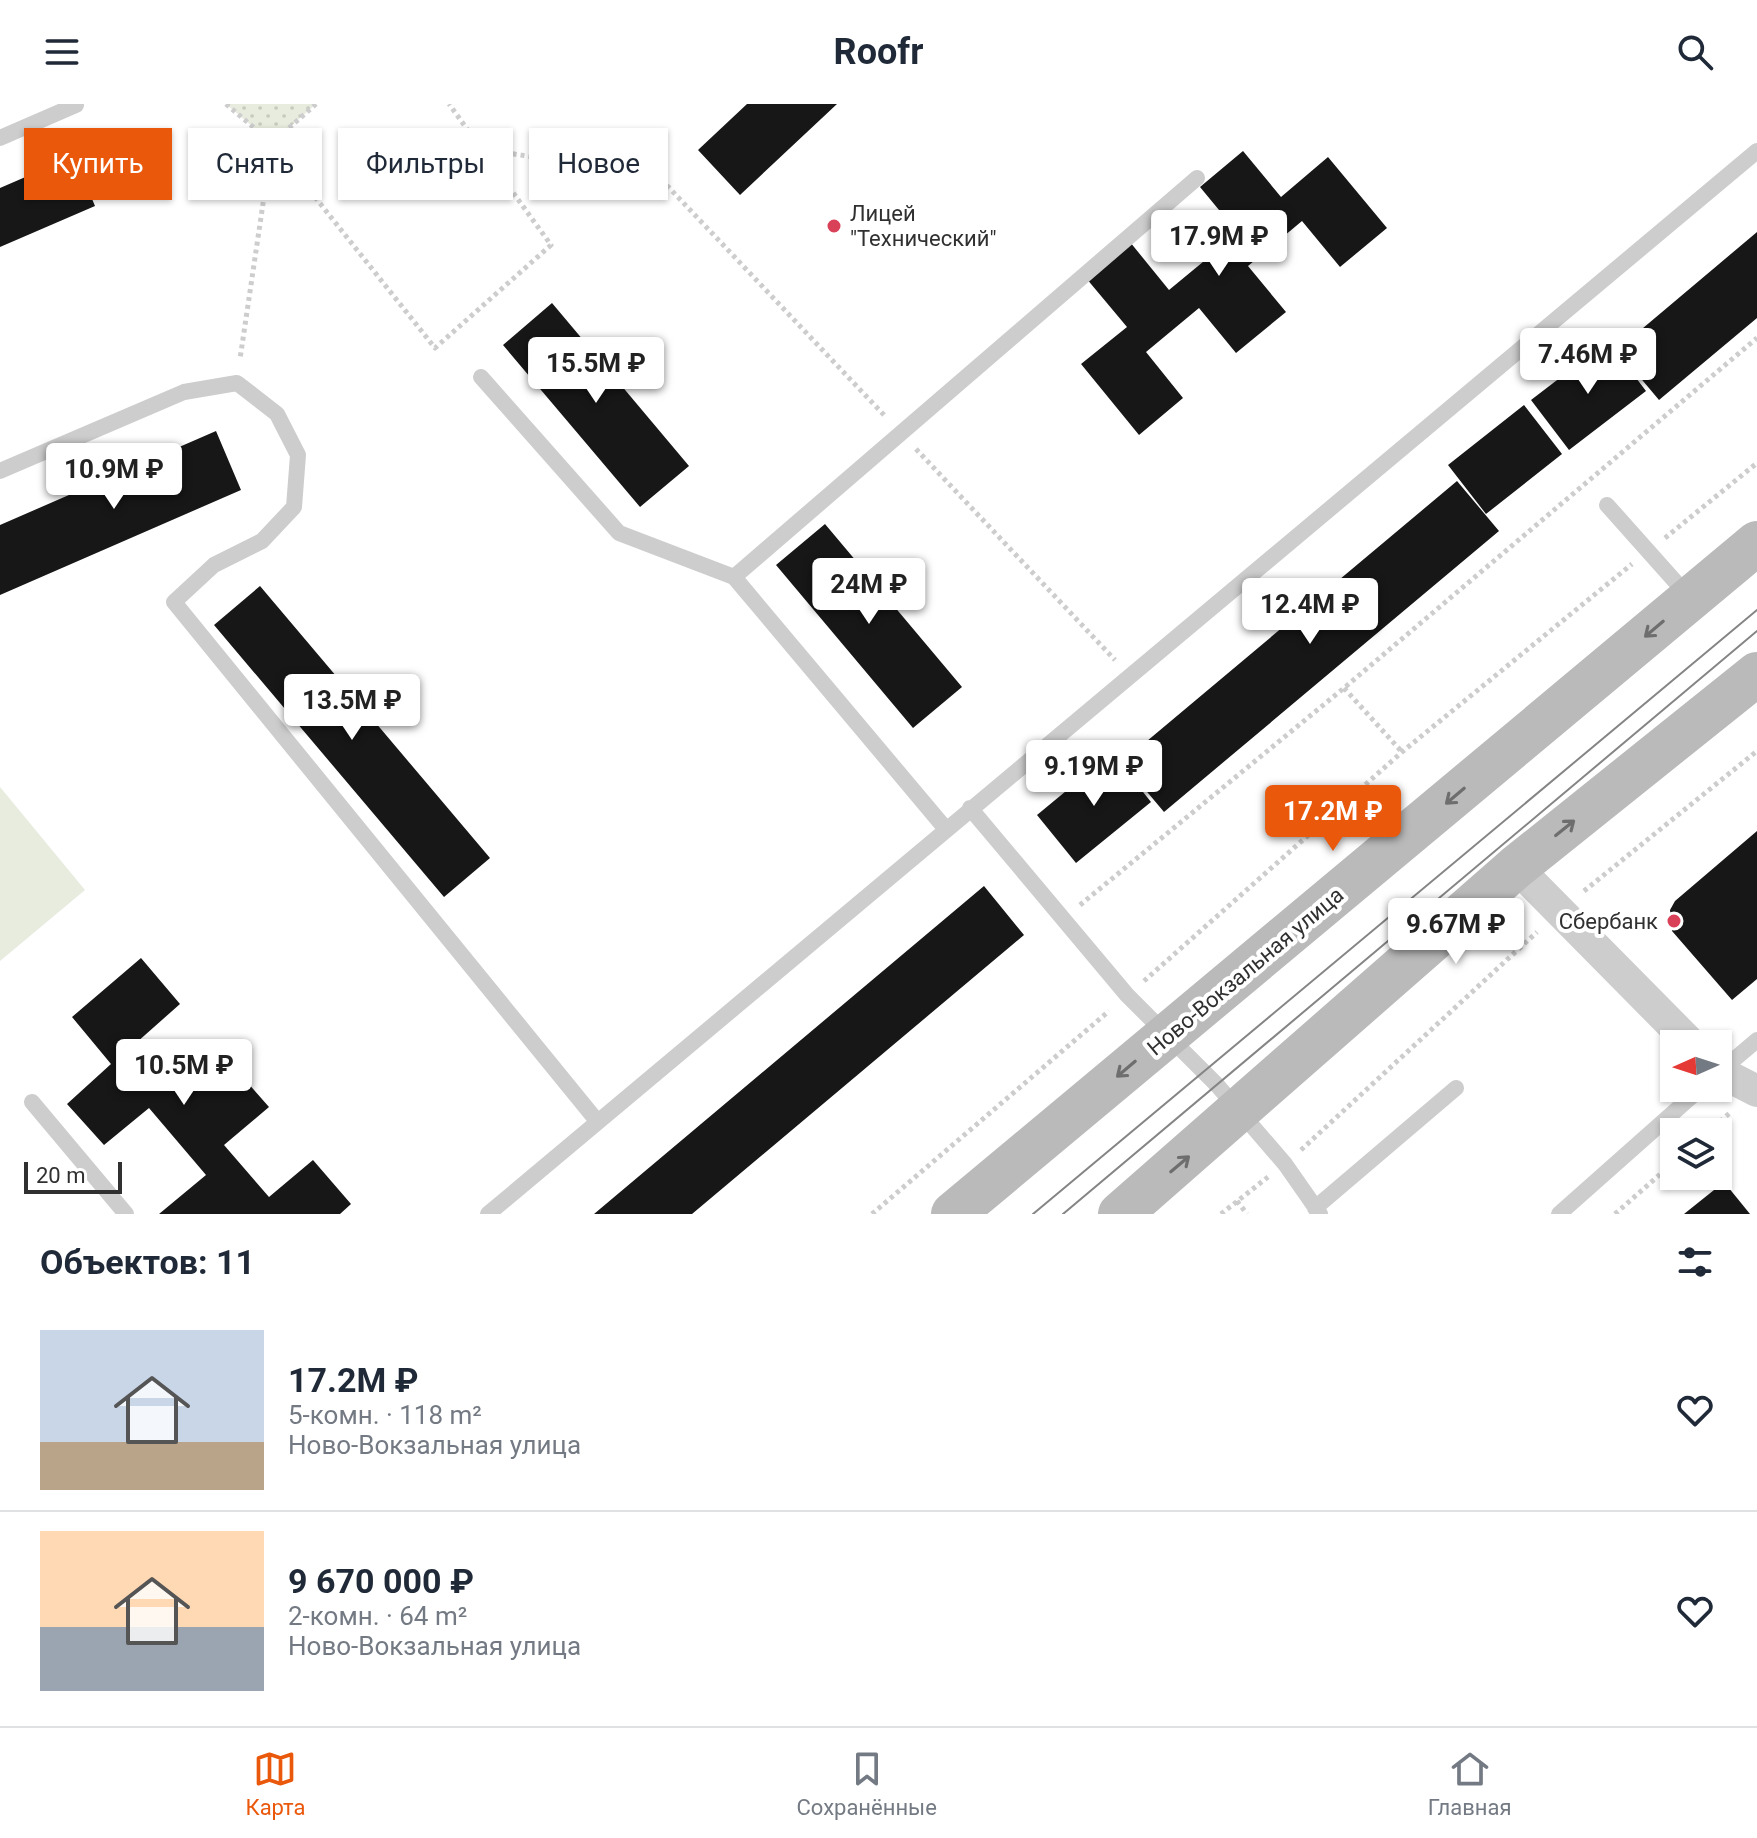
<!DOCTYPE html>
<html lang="ru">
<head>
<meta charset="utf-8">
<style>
  body { margin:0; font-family:Roboto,sans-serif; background:#f2f2f3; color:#1f2937; height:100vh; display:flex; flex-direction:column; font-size:30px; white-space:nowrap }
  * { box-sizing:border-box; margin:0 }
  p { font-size:26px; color:#747a83 }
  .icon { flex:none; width:44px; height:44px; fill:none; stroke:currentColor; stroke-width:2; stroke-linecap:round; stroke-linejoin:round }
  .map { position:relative; height:1110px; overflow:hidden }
  .details { display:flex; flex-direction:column; background:#fff; flex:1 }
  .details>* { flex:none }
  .banner { position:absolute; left:24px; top:24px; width:800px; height:72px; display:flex; gap:16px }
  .needle { width:52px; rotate:267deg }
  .fabs { position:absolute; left:1660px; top:926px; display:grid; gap:16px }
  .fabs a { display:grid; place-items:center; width:72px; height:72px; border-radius:0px; background:#fff; box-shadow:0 2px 6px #0004; font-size:40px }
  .scale { position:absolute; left:24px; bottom:20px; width:98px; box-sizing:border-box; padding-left:8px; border:4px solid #303030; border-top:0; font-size:22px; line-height:28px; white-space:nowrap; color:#303030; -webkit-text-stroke:6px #fff; paint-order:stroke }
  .price { position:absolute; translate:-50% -68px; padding:0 18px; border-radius:8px; background:#fff; color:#222; font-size:26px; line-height:52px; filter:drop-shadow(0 2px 4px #0008) }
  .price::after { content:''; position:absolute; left:50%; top:48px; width:24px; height:18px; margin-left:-12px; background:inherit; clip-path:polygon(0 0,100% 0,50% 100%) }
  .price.selected { background:#ea580c; color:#fff }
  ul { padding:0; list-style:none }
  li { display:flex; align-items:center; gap:24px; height:200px; padding:0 40px }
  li+li { border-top:2px solid #e0e1e3 }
  li span { display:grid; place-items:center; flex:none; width:224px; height:160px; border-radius:0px; color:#555 }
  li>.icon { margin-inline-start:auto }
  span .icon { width:96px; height:96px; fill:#fffc; stroke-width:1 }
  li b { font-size:34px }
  h2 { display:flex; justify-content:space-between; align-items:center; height:96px; padding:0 40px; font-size:34px }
  .tag { padding:0 28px; border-radius:0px; background:#fff; box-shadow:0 2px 6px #0004; font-size:28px; line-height:72px }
  .tag.selected { background:#ea580c; color:#fff }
  header { display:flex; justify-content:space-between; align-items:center; height:104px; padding:0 40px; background:#fff; font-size:36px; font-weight:700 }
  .dock { display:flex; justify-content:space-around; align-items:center; height:112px; border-top:2px solid #e0e1e3; background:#fff; font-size:22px; color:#747a83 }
  .dock a { display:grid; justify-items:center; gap:4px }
  .dock .selected { color:#ea580c }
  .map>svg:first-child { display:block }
  .grass { fill:#e7ecdf }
  .park { fill:url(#park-dots) }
  .building { fill:#171717 }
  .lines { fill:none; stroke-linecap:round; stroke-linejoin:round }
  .path { stroke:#cdcdcd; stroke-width:5; stroke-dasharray:4 4; stroke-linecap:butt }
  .service { stroke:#cdcdcd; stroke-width:16 }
  .minor { stroke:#cdcdcd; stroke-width:32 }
  .secondary { stroke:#bababa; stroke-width:44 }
  .tram { stroke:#858585; stroke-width:2 }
  .oneway { stroke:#6e6e6e }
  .poi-dot { fill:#d84157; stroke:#fff; stroke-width:3 }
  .labels { text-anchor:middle; stroke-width:8; stroke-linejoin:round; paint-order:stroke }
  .poi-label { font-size:22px; fill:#303030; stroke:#fff; text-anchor:start }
  .street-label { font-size:22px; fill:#303030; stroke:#fff }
</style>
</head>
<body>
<header><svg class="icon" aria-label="menu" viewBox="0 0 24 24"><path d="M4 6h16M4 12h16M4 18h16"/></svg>Roofr<svg class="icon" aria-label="search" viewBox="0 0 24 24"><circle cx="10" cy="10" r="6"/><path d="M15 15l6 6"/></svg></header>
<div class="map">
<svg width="1757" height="1110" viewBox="0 0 1757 1110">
  <defs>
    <pattern id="park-dots" width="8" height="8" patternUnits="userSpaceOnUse" patternTransform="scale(2)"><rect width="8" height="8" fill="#e7ecdf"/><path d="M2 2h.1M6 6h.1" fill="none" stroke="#c6cbc0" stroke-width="1.8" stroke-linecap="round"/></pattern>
  </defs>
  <rect width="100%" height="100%" fill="#fff"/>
  <path class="grass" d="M0,683L85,786L0,857Z"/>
  <path class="park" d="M226,0H316L272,39Z"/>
  <path class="building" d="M747,0H837L740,91L698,46Z
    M1243,47L1281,93L1328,53L1387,124L1340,163L1302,117L1248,162L1286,208L1236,249L1199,204L1146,248L1183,294L1139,331L1081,260L1127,223L1086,174L1130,138L1169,186L1238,129L1200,83Z
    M74,52L95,102L0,143V84Z
    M1757,128V214L1659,296L1617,246Z
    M552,199L689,362L640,403L503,241Z
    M1608,237L1646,287L1569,346L1531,296Z
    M1524,301L1562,350L1486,410L1448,361Z
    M216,327L241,386L0,491V421Z
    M1457,377L1499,427L1164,708L1122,658Z
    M825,420L962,583L913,624L776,461Z
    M260,482L490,754L444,793L214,521Z
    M1112,649L1151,698L1076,759L1037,711Z
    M1757,727V875L1732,896L1672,827L1670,806L1675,797Z
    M984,782L1024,831L692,1110H594Z
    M141,854L180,900L136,939L181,992L226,954L269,1003L224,1041L269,1093L313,1056L351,1100L340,1110H159L206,1071L149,1004L104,1041L67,1000L111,960L72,913Z
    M1724,1078L1750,1110H1684Z"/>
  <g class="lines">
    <path class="path" d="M226,0L272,39L240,255
      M316,0L272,39L435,244L551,141L449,0
      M481,45L658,72L884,311
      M916,345L1115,556
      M1665,434L1757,359
      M1344,584L1402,648
      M1584,787L1757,647
      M1080,801L1344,584L1757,234
      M1144,877L1402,648L1632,460
      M1708,1028L1732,1007
      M1301,1046L1537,828
      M1237,1097L1247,1110
      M872,1110L1109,907
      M1221,1110L1268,1073
      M1615,1110L1674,1058"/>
    <path class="service" d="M0,34L76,1
      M481,273L619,429L734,473L945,724
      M0,367L184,288L237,279L277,310L298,351L294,403L262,437L214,461L174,498L597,1017
      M1607,401L1689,493
      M734,473L1197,74
      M970,704L1127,891L1217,981L1285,1060L1320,1110
      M1718,969L1757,936
      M32,998L126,1110
      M1315,1104L1456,984
      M488,1110L1757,47
      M1559,1110L1701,984"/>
    <path class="minor" d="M1516,763L1691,940
      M1718,967L1757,987"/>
    <path class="secondary" d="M953,1110L1757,439
      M1120,1110L1516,763L1757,570"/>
    <path class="tram" d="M1033,1110L1757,506
      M1063,1110L1757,527"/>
  </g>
  <defs><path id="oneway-shaft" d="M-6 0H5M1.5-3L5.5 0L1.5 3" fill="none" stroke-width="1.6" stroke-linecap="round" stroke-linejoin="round" transform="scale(2)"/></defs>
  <g class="oneway">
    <use href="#oneway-shaft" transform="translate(1654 525) rotate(140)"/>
    <use href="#oneway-shaft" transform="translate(1455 692) rotate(140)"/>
    <use href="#oneway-shaft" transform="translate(1565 724) rotate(-39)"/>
    <use href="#oneway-shaft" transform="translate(1126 965) rotate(140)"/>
    <use href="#oneway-shaft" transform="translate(1180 1060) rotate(-40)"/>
  </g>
  <g class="poi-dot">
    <circle cx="834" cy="122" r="8"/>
    <circle cx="1674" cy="817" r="8"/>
  </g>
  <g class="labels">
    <g class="poi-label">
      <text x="850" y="117">Лицей<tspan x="850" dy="25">"Технический"</tspan></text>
      <text x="1658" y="825" text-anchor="end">Сбербанк</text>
    </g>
    <g class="street-label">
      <text transform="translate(1245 867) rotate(-40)" y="8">Ново-Вокзальная улица</text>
    </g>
  </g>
</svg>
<div class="fabs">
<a><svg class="needle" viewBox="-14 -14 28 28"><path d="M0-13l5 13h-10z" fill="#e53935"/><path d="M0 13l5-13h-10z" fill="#747a83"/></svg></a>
<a><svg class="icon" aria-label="layers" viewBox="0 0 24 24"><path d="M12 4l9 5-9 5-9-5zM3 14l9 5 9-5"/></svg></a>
</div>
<div class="scale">20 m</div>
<b class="price" style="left:1219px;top:174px">17.9M ₽</b>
<b class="price" style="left:1588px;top:292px">7.46M ₽</b>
<b class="price" style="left:596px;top:301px">15.5M ₽</b>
<b class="price" style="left:114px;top:407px">10.9M ₽</b>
<b class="price" style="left:869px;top:522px">24M ₽</b>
<b class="price" style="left:1310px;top:542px">12.4M ₽</b>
<b class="price" style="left:352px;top:638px">13.5M ₽</b>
<b class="price" style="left:1094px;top:704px">9.19M ₽</b>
<b class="price selected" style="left:1333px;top:749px">17.2M ₽</b>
<b class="price" style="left:1456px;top:862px">9.67M ₽</b>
<b class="price" style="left:184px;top:1003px">10.5M ₽</b>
<div class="banner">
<a class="tag selected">Купить</a>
<a class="tag">Снять</a>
<a class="tag">Фильтры</a>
<a class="tag">Новое</a>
</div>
</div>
<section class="details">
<h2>Объектов: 11<svg class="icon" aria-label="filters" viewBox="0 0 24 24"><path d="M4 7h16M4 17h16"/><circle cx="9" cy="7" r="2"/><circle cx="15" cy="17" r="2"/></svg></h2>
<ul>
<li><span style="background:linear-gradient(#c9d6e8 70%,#b9a48a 0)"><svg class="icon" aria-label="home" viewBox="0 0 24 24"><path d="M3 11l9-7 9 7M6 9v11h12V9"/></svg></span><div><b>17.2M ₽</b><p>5-комн. · 118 m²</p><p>Ново-Вокзальная улица</p></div><svg class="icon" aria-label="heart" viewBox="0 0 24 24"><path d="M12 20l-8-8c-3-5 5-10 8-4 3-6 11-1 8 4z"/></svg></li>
<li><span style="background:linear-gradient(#ffd9b3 60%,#9aa5b1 0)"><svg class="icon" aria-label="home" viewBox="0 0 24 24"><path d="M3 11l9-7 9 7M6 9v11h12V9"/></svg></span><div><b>9 670 000 ₽</b><p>2-комн. · 64 m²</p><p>Ново-Вокзальная улица</p></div><svg class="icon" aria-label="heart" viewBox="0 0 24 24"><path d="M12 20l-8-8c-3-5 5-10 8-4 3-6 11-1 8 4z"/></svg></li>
</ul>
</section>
<nav class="dock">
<a class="selected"><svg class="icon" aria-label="map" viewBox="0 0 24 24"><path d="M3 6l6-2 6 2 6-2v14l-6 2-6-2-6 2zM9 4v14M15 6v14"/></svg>Карта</a>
<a><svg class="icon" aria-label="saved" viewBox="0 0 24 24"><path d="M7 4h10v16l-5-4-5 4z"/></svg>Сохранённые</a>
<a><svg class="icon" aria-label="home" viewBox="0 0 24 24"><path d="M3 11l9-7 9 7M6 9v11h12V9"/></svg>Главная</a>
</nav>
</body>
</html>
